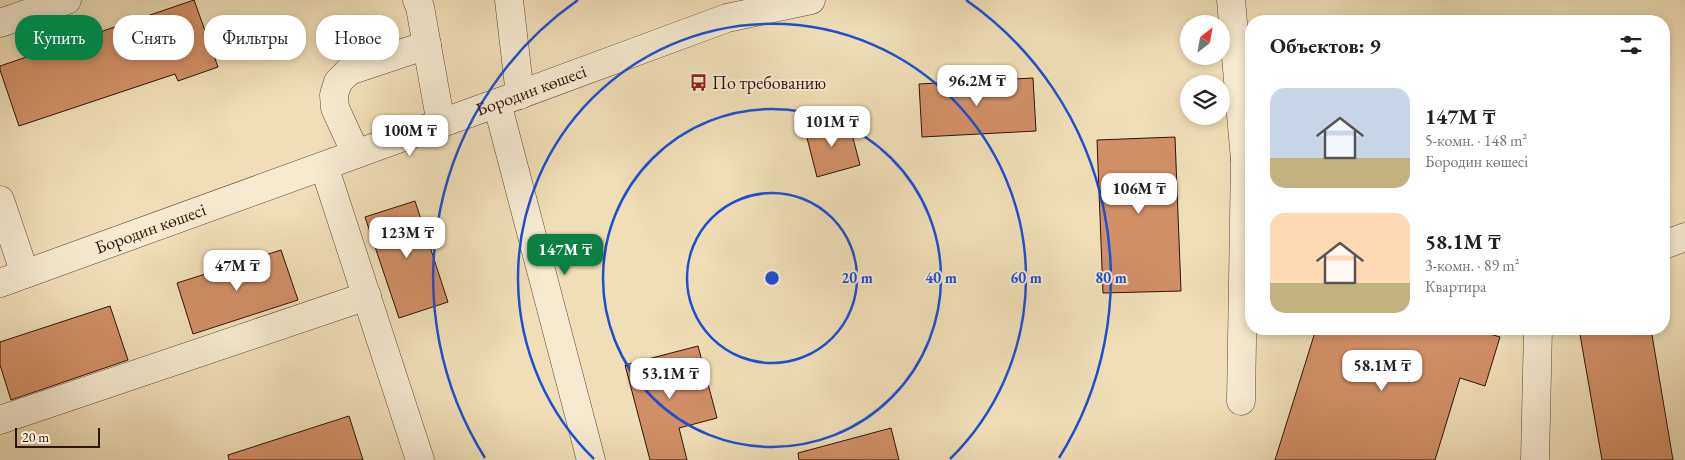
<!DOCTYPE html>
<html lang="ru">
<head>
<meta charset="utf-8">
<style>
  body { margin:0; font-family:"EB Garamond",serif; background:#f2f2f2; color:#222; height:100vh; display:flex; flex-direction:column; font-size:19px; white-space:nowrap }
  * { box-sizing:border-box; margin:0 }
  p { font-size:16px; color:#767676 }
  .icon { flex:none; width:28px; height:28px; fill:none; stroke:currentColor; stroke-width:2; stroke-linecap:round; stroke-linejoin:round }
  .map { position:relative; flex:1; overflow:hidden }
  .side { position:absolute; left:1245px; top:15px; width:425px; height:320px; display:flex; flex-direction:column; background:#fff; border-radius:20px; box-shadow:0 2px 8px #0003 }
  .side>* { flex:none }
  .top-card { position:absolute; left:15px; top:15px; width:475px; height:45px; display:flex; gap:10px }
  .needle { width:32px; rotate:31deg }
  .buttons { position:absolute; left:1180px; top:15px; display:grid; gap:10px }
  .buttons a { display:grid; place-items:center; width:50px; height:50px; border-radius:50%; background:#fff; box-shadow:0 2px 8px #0003; font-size:25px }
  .scale { position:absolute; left:15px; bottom:12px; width:85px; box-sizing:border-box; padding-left:5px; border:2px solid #2e1307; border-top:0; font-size:14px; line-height:18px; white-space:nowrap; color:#2e1307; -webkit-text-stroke:4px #f5ead0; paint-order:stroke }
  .price { position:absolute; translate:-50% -42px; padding:0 11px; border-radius:10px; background:#fff; color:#222; font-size:16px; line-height:32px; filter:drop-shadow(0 1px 2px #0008) }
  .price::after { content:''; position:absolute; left:50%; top:30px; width:15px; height:11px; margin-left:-8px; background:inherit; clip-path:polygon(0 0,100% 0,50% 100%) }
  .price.on { background:#0b8043; color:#fff }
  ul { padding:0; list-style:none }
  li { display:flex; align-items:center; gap:15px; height:125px; padding:0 25px }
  li span { display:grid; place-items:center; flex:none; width:140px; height:100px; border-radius:15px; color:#555 }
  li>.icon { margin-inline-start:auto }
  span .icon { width:60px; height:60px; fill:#fffc; stroke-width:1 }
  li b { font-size:21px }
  h2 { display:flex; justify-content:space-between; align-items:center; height:60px; padding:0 25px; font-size:21px }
  .chip { padding:0 18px; border-radius:20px; background:#fff; box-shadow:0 2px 8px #0003; font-size:18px; line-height:45px }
  .chip.on { background:#0b8043; color:#fff }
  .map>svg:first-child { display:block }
  .building { fill:#d18f66; stroke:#2e1307 }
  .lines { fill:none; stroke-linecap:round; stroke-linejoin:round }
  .minor-casing { stroke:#5e4633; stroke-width:29 }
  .minor { stroke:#f5ead0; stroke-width:28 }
  .ring { fill:none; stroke:#1d4ed8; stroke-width:2.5 }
  .labels { text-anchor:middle; stroke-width:4; stroke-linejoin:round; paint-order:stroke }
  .poi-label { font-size:18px; fill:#2e1307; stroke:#f5ead0; text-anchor:start }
  .street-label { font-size:18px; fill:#2e1307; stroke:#f5ead0 }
  .centre { fill:#1d4ed8; stroke:#f5ead0; stroke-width:2.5 }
  .ring-label { font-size:15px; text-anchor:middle; font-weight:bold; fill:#1d4ed8; stroke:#f5ead0; stroke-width:4; stroke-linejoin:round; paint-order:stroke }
</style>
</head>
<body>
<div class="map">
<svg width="1685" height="460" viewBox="0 0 1685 460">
  <rect width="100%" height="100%" fill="#efdeb6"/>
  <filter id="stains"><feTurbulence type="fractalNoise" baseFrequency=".004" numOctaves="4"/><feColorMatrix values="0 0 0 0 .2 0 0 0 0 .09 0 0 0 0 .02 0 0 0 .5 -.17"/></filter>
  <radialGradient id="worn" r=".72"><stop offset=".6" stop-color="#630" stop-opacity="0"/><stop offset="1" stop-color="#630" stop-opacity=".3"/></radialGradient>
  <path class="building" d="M194,0L218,67L178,81L175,74L19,126L0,70V66Z
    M1033,78L1036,131L922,137L919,84Z
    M848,119L860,165L817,177L805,130Z
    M1175,137L1181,291L1103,293L1097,140Z
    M415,201L448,302L399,318L365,217Z
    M281,250L298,300L193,334L177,283Z
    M110,306L128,360L11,400L0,365V342Z
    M1316,329H1473L1500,337L1485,386L1460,378L1435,460H1275Z
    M1579,329H1651L1673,460H1602Z
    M698,346L717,418L679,428L687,460H650L625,365Z
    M349,416L363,460H229L228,455Z
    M891,428L899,460H799L798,453Z"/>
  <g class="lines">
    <defs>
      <g id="minor">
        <path d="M417,0L420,7L441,124"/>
        <path d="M509,0L520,95"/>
        <path d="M1231,0L1245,160L1251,175"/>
        <path d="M0,23L67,0"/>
        <path d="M497,103L591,460"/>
        <path d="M356,154L335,108L334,95L338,82L349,71L427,45"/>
        <path d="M324,166L420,460"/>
        <path d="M0,200L25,274"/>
        <path d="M1664,245L1685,237"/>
        <path id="s1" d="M0,283L497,103L727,18L811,0"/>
        <path d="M1241,401L1245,160"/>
        <path d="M0,420L367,296"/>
        <path d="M1535,460L1538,329"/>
      </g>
    </defs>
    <use href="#minor" class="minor-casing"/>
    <use href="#minor" class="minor"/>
  </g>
  <g class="ring">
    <circle cx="772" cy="278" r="85"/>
    <circle cx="772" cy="278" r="169"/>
    <path d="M594 459A254 254 0 1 1 950 459"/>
    <path d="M485 458A339 339 0 0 1 578 0M966 0A339 339 0 0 1 1059 458"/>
  </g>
  <defs>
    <symbol id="bus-bare" viewBox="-9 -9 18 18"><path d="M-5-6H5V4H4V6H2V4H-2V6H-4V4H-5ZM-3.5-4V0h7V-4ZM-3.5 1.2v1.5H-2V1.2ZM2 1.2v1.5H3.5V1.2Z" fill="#8f2418" stroke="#f5ead0" stroke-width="2.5" paint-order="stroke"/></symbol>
  </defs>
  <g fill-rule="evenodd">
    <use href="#bus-bare" x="686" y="70" width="25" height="25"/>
  </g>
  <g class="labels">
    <g class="poi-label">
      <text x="712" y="89">По требованию</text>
    </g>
    <g class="street-label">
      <text dy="6" stroke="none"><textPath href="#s1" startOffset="565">Бородин көшесі</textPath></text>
      <text dy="6" stroke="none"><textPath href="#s1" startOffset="160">Бородин көшесі</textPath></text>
    </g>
  </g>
  <circle cx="772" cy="278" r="8" class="centre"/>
  <g class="ring-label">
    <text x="857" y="283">20 m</text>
    <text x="941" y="283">40 m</text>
    <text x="1026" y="283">60 m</text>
    <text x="1111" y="283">80 m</text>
  </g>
  <rect width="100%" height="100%" filter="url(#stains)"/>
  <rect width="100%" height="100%" fill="url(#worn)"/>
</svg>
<div class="buttons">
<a><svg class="needle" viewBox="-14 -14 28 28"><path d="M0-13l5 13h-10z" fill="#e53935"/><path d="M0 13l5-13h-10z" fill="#767676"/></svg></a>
<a><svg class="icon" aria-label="layers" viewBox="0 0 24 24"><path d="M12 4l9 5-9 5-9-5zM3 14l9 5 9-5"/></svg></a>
</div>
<div class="scale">20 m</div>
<b class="price" style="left:977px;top:107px">96.2M ₸</b>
<b class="price" style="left:832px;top:148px">101M ₸</b>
<b class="price" style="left:410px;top:157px">100M ₸</b>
<b class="price" style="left:1139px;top:215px">106M ₸</b>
<b class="price" style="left:407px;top:259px">123M ₸</b>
<b class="price on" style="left:565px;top:276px">147M ₸</b>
<b class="price" style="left:237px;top:292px">47M ₸</b>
<b class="price" style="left:1382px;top:392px">58.1M ₸</b>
<b class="price" style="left:670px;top:400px">53.1M ₸</b>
<div class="top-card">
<a class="chip on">Купить</a>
<a class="chip">Снять</a>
<a class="chip">Фильтры</a>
<a class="chip">Новое</a>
</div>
<section class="side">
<h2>Объектов: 9<svg class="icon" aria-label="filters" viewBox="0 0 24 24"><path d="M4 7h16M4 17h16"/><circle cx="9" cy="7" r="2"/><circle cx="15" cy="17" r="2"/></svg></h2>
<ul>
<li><span style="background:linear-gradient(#c9d6e8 70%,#c2b280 0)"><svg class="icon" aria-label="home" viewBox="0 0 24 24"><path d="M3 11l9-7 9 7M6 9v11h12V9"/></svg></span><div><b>147M ₸</b><p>5-комн. · 148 m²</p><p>Бородин көшесі</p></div></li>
<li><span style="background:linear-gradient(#ffd9b3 70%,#c2b280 0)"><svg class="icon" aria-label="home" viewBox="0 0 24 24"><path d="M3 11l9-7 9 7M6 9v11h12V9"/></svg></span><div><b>58.1M ₸</b><p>3-комн. · 89 m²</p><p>Квартира</p></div></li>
</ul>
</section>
</div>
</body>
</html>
